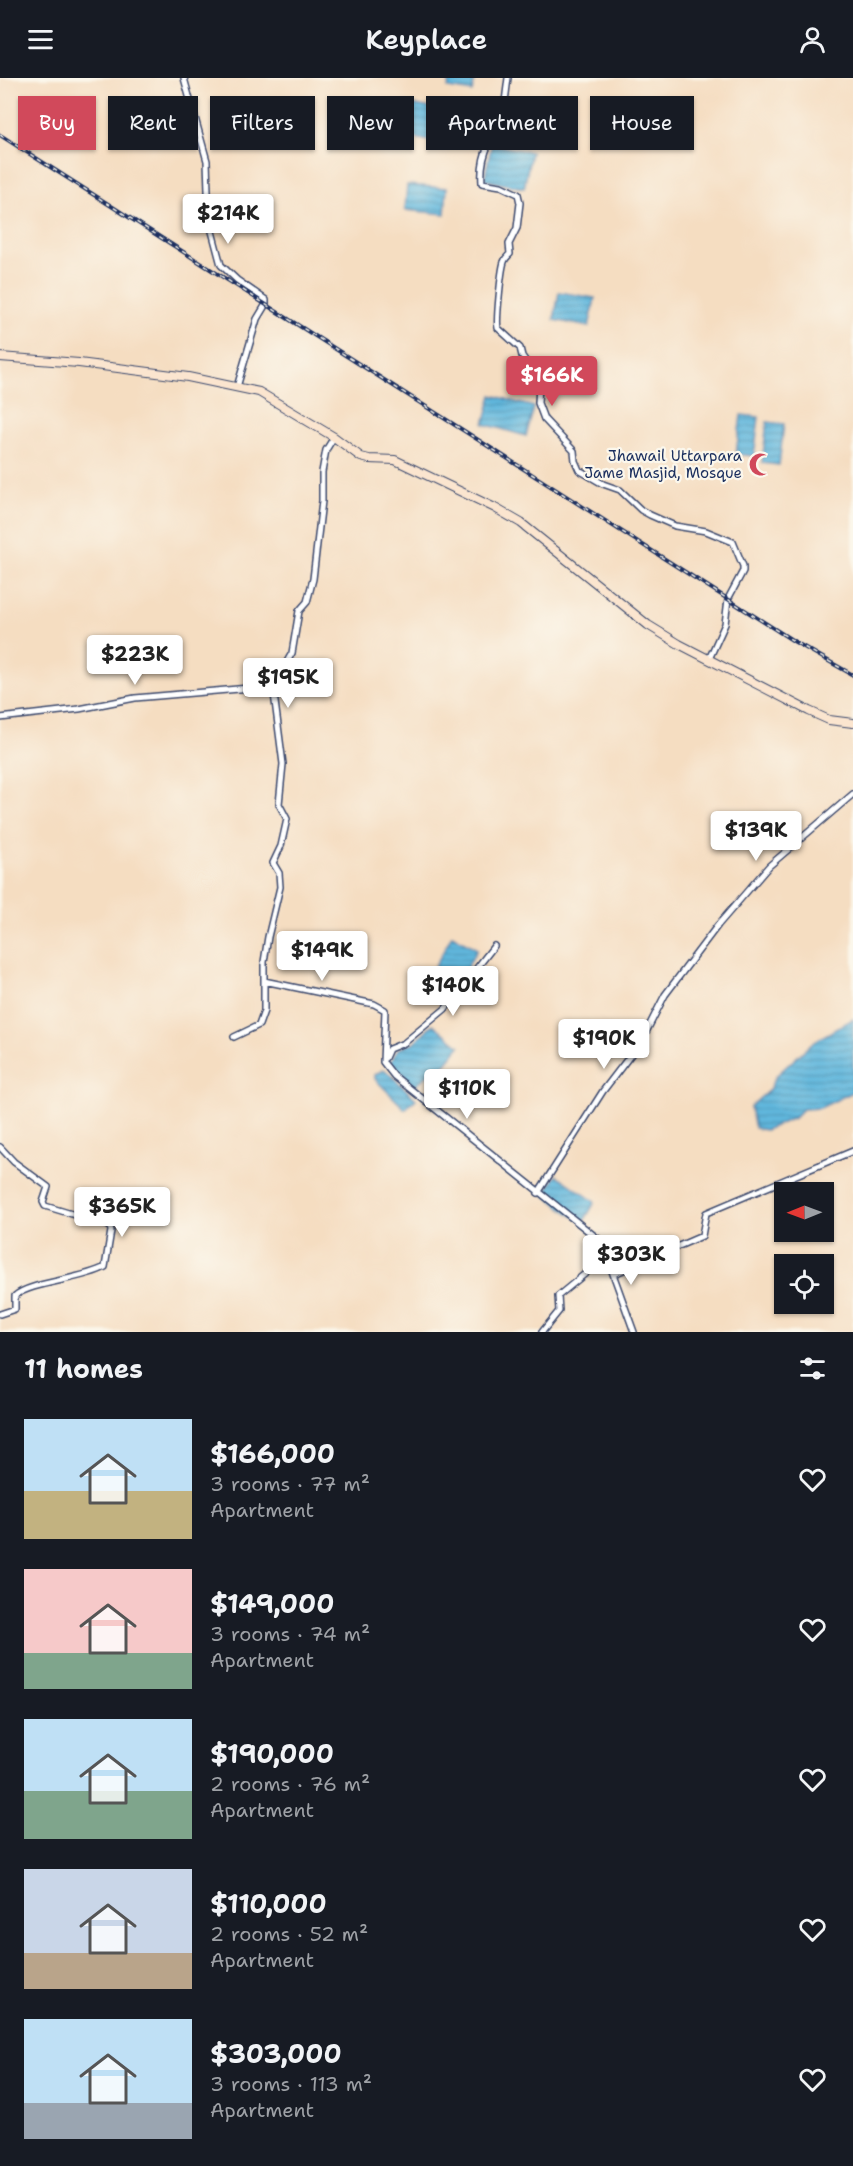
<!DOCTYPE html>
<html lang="en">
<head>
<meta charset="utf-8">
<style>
  body { margin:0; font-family:"Shantell Sans",sans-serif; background:#242831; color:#f1f3f6; height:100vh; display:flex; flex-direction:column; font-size:22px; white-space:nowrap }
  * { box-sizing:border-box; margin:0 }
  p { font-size:20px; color:#9ea1a6 }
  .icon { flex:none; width:33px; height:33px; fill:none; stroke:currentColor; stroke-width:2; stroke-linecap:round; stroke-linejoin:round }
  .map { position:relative; height:1254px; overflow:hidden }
  .sheet { display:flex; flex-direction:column; background:#171b24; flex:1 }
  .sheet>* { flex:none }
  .banner { position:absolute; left:18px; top:18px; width:818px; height:54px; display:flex; gap:12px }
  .needle { width:39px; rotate:269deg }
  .buttons { position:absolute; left:774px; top:1104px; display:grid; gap:12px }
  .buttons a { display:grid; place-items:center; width:60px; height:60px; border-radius:0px; background:#171b24; box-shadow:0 2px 4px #0004; font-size:30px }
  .price { position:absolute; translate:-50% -51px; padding:0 14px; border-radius:6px; background:#fff; color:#222; font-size:20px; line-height:39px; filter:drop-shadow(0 2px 3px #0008) }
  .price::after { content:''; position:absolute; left:50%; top:36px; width:18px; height:14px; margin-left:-9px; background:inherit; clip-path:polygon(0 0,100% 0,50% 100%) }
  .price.current { background:#d1495b; color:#fff }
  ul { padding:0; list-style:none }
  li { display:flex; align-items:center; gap:18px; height:150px; padding:0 24px }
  li span { display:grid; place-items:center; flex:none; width:168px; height:120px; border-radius:0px; color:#555 }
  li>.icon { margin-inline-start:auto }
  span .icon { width:72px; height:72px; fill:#fffc; stroke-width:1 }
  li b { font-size:26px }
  h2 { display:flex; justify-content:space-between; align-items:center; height:72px; padding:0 24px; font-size:26px }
  .tag { padding:0 21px; border-radius:0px; background:#171b24; box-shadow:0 2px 4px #0004; font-size:21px; line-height:54px }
  .tag.current { background:#d1495b; color:#fff }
  header { display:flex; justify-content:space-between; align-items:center; height:78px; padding:0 24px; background:#171b24; font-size:27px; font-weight:600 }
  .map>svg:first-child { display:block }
  .water { fill:url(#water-rules); stroke:#3e739e; stroke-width:1.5 }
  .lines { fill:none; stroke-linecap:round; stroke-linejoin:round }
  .minor-casing { stroke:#3c496d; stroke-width:8 }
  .secondary-casing { stroke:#3c496d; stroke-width:10 }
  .minor { stroke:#fff; stroke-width:5 }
  .secondary { stroke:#fbe5cf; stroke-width:8 }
  .rail-casing { stroke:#1b2f5e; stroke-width:4 }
  .rail { stroke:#fbf7ec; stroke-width:1.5; stroke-dasharray:4.5; stroke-linecap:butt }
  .labels { text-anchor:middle; stroke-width:4.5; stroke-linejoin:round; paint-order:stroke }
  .poi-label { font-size:15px; fill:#1b2f5e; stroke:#fbf7ec; text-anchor:end }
</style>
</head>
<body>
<header><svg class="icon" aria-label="menu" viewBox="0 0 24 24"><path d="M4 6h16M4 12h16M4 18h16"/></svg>Keyplace<svg class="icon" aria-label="person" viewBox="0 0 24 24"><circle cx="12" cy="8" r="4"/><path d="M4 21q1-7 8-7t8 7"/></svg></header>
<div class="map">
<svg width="853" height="1254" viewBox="0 0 853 1254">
  <defs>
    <pattern id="water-rules" width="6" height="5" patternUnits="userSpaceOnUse" patternTransform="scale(1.5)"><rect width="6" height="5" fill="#60b7dd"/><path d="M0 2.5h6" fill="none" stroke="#4e95b6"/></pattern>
  </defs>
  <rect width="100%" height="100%" fill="#fbf7ec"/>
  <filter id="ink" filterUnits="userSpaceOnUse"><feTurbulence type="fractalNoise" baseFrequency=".0167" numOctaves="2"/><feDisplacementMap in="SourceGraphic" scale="12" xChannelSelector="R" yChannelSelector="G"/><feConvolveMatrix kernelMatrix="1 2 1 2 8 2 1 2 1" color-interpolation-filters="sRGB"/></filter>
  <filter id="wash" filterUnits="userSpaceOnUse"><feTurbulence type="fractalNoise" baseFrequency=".008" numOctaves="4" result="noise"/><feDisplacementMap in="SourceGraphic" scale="24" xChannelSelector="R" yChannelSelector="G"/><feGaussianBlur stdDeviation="1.35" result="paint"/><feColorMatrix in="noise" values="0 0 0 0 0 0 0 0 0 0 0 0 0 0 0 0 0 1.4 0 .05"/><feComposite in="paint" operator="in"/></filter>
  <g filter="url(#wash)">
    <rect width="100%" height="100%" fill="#f5ddc1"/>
    <path class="water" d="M450,0H475L472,14L448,10Z
      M405,25L447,33L441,65L399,57Z
      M492,66L531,74L524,110L484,102Z
      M407,107L447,110L445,136L405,132Z
      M559,214L595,220L589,249L554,242Z
      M492,317L534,329L526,358L484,346Z
      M741,337L759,339L754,378L736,376Z
      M767,344L784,346L779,387L762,385Z
      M452,857L477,871L455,912L430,898Z
      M853,941V1014L820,1030L803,1031L794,1040L765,1052L755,1050L750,1029L769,1012L776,998L799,977L813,964Z
      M433,946L460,968L438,995L434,992L414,1009L391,984L398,971L413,965Z
      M384,991L416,1021L405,1031L375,1001V997Z
      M557,1097L595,1124L584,1143L573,1138L546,1118L548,1110Z"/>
  </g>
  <g filter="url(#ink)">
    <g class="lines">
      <defs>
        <path id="minor" d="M184,0L207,83L209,142L221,187L237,202L266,222V226L257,241L237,309
          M508,0L500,63L489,66C483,78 481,92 482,105L501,108L518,116L520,125L517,150L509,166L510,176C507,179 505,180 504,184C501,193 496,243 498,250L520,270L522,278L535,297L539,306L538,325L544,341L574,373L575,383L579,392L603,406L620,412L641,432L650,437L675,448L706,453L733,464L743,488V493L728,521L725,546L709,581
          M0,640L79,631L135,620L273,608
          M264,903V884L268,859L280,809L279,795L273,785L281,768L287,741L279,726L283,686L273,608L292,575L299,533L307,524L313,501L322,423V394L326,372L334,359
          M234,959L259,947L264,933V903L374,926L385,932L383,984L394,998L602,1164L604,1171L601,1175L592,1180L586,1195L558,1218L559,1233L542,1254
          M385,980L389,971L404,965L445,931L494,868
          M0,1069L14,1084L48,1109L43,1124L45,1128L102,1145L110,1148L111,1153L105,1189C82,1202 30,1204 15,1218V1231L0,1236
          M538,1115L603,1013L642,962L665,917L718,847L769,788L853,716
          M604,1171L634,1254
          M614,1196L702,1158L706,1135L853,1073"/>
        <path id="secondary" d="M0,279L79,285L188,299L259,314L334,359L361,379L369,381L395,382L495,430L521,445L648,547L679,566L809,633L829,642L853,645"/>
      </defs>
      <use href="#minor" class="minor-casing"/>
      <use href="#secondary" class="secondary-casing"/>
      <use href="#minor" class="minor"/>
      <use href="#secondary" class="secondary"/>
      <defs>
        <path id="rail" d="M0,57L795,564L853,597"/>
      </defs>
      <use href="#rail" class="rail-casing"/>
      <use href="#rail" class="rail"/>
    </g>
  </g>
  <defs>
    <symbol id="mosque-bare" viewBox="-9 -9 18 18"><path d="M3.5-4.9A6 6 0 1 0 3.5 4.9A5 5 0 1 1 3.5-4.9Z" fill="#d1495b" stroke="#fbf7ec" stroke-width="2.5" paint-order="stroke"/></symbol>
  </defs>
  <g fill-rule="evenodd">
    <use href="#mosque-bare" x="744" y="370" width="33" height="33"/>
  </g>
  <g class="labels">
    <g class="poi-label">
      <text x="742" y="383">Jhawail Uttarpara<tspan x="742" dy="17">Jame Masjid, Mosque</tspan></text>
    </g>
  </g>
</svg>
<div class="buttons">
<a><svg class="needle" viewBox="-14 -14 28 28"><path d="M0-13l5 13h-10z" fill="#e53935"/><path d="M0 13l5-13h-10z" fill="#9ea1a6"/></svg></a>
<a><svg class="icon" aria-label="locate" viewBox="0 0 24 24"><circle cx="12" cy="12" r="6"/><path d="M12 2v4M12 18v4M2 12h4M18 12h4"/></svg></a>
</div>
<b class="price" style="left:228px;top:167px">$214K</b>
<b class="price current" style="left:552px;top:329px">$166K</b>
<b class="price" style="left:135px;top:608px">$223K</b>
<b class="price" style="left:288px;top:631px">$195K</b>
<b class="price" style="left:756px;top:784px">$139K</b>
<b class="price" style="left:322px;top:904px">$149K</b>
<b class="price" style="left:453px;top:939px">$140K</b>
<b class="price" style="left:604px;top:992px">$190K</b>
<b class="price" style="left:467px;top:1042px">$110K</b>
<b class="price" style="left:122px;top:1160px">$365K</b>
<b class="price" style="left:631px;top:1208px">$303K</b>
<div class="banner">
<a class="tag current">Buy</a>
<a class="tag">Rent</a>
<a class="tag">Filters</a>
<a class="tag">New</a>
<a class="tag">Apartment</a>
<a class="tag">House</a>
</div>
</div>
<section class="sheet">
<h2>11 homes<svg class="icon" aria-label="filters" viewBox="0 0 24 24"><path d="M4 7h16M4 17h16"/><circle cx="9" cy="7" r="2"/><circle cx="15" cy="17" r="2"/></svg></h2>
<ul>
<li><span style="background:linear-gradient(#bfe0f5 60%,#c2b280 0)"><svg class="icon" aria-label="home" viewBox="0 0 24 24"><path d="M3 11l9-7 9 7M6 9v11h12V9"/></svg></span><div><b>$166,000</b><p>3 rooms · 77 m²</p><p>Apartment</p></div><svg class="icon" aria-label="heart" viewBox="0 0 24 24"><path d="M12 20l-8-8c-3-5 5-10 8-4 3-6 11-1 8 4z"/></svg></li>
<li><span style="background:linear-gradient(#f6c9c9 70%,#7fa58c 0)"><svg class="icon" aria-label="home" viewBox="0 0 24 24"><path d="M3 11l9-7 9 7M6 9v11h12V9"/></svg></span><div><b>$149,000</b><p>3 rooms · 74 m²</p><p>Apartment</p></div><svg class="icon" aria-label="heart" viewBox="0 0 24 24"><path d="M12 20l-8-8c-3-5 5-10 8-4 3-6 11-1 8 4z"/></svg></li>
<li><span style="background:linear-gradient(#bfe0f5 60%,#7fa58c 0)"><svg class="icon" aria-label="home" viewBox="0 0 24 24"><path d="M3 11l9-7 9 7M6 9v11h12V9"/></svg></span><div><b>$190,000</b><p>2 rooms · 76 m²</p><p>Apartment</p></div><svg class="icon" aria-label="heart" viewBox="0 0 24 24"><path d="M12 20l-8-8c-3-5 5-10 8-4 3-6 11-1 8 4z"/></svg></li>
<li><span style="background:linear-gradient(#c9d6e8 70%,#b9a48a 0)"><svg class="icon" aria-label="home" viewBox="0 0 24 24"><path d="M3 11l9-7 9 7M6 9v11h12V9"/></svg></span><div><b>$110,000</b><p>2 rooms · 52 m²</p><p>Apartment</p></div><svg class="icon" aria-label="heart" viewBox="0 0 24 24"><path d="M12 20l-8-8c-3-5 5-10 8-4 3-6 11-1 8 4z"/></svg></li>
<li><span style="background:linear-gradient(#bfe0f5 70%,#9aa5b1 0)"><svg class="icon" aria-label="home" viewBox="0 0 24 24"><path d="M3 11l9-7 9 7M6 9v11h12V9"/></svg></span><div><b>$303,000</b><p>3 rooms · 113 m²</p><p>Apartment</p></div><svg class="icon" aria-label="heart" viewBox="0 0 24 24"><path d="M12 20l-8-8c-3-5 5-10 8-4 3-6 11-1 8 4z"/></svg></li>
</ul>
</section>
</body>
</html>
